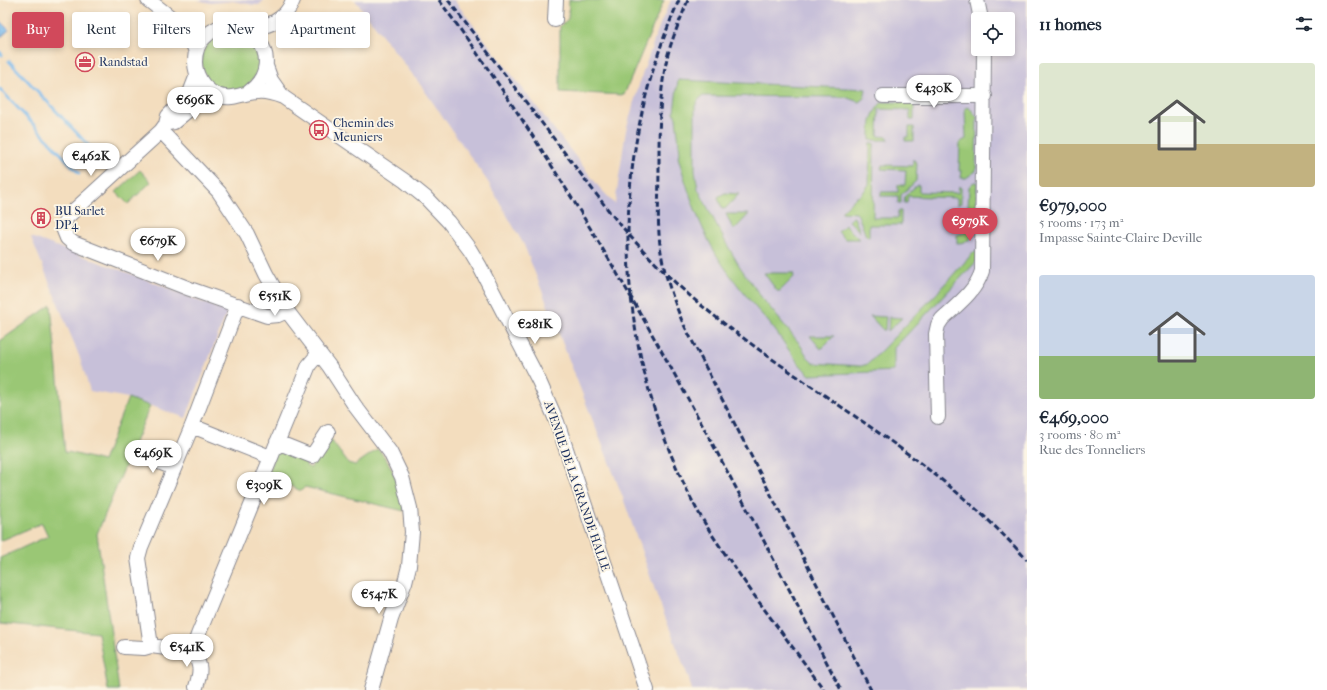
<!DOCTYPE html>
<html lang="en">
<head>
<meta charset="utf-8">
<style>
  body { margin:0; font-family:"IM FELL French Canon",serif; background:#f2f2f3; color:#1f2937; height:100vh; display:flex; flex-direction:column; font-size:15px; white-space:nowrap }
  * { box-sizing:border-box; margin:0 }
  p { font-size:13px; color:#747a83 }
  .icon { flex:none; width:22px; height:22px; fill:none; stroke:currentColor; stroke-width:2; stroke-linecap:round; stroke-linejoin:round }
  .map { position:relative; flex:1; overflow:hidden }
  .details { display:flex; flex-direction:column; background:#fff; width:300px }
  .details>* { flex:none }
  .top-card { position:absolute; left:12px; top:12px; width:380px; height:36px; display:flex; gap:8px }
  .buttons { position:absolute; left:971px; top:12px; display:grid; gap:8px }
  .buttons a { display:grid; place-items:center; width:44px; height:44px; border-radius:4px; background:#fff; box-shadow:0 2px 6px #0003; font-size:20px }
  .price { position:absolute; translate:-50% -34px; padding:0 9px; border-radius:14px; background:#fff; color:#222; font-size:13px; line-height:26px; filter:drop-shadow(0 1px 2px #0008) }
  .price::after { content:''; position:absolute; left:50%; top:24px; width:12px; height:9px; margin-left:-6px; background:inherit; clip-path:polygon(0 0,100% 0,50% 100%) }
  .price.on { background:#d1495b; color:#fff }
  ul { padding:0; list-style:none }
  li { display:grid; align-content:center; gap:8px; height:212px; padding:0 12px }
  li span { display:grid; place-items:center; height:124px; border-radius:4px; color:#555 }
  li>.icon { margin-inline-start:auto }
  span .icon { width:72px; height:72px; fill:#fffc; stroke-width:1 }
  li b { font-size:17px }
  h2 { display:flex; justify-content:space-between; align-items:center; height:48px; padding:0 12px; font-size:17px }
  .tag { padding:0 14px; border-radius:4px; background:#fff; box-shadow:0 2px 6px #0003; font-size:14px; line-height:36px }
  .tag.on { background:#d1495b; color:#fff }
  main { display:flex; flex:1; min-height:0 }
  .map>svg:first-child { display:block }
  .industrial { fill:#c7c0d9; fill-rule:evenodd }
  .green { fill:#9ac775; stroke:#5a7b6a }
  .water { fill:#79b9ed; stroke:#4a74a6 }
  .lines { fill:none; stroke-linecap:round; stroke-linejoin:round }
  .stream { stroke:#79b9ed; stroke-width:3 }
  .minor-casing { stroke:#87868e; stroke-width:16 }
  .minor { stroke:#fff; stroke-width:14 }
  .rail { stroke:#1b2f5e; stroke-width:3; stroke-dasharray:6 3; stroke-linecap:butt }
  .labels { text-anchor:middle; stroke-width:3.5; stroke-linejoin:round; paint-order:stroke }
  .poi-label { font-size:12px; fill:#1b2f5e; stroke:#fcf5e5; text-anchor:start }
  .street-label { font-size:12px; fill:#1b2f5e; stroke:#fcf5e5 }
</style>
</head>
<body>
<main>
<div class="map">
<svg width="1027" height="690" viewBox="0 0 1027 690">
  <rect width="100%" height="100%" fill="#fcf5e5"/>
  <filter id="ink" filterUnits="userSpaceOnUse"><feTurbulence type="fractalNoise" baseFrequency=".025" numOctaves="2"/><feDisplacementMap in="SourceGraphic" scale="8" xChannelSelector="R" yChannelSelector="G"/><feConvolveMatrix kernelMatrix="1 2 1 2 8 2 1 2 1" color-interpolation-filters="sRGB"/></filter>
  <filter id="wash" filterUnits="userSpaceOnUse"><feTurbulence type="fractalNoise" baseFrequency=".012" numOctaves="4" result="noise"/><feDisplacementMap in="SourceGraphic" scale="16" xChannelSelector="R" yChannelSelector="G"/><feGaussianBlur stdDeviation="0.9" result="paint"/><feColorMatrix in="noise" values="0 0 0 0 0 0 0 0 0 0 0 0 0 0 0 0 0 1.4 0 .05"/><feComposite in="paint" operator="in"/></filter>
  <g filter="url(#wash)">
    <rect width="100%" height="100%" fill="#f3ddbe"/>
    <path class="industrial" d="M197,0H264L259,5H254L233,1L211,3Z
      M355,0H454L599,187L615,204L626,130L641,78L660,24L671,0H1027V690H692L689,679L657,596L622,495L524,245L488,182L420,84ZM978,19H1008V49H978Z
      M31,237L145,279L227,312L186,418L128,398L90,391L80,358Z"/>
    <path class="green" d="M569,0H664L624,95L560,92V26L568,19Z
      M234,32L246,36L259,51L260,71C255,76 249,85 243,89C241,91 236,90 234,91C200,96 189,45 221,34C225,33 230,33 234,32Z
      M678,80L866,89L864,98L859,102L845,97L703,96L699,99L695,106V171L698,189L726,243L740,267L762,298L799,343L809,359L813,363L861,366L868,364L939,291L940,289L974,252H977V261L894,348V371L810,375C794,361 784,341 771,325C765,317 757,310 751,302C737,284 721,265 711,245C696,217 687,187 678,157L680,152L676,118L674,112Z
      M882,102H914V120H910V110L879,109L878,136L888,137V140H870C870,122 870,116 882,102Z
      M969,107L977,117L976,171L966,178H961L962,171H959L960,142L966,139L965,108Z
      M909,127H914V141H905V137H909Z
      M870,143H874L873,218H898V211H901V225H869V237L866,236L858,215L856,213L841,212L856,197H858L866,189L869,184Z
      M913,159L917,163L916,181L901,195V203H898V196H881V192H898V185H905L906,170L881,169L882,165L913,166Z
      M140,170L151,182L128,204L116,192Z
      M975,182H977L976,232C972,239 966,243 957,243V235L964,233L967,230L969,187L972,183Z
      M917,185H919V192L958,193L959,186L961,188V203L957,205V198L908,196L907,203H904L905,196Z
      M725,193L739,194L725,209L722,208L718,198L719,196Z
      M726,214H749L735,229H733Z
      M853,217H854L860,232L849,221Z
      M845,225L859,239H845L838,232Z
      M764,273H793L794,277L780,291H777Z
      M51,305L65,453L68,452L103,461L128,398L150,406L97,534L119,690H108L98,633L0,623V558L48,536L42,523L0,541V341Z
      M870,316L886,317L885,330H883Z
      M889,317L902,318L888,331Z
      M810,336H834L821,349Z
      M331,440L348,463L355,465L378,449C393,465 401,489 404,511L305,487L301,491L267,475L277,446L307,461L306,466L311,468L320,448Z"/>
    <path class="water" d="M0,21L9,30L0,38Z"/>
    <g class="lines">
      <path class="stream" d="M0,52L2,55
        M9,61L90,147
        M0,89L79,173
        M93,150L101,158"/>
    </g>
  </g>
  <g filter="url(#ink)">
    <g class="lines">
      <defs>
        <path id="minor" d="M148,0C166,14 189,28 196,52
          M977,0L981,19
          M555,20L556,0
          M248,31C267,26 286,21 293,0
          M266,66L271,80L283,97L405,181L426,198L449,222L470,250L479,265L539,381L557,422L647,690
          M197,75L190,93L168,116L166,124L161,131L219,192L247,234L266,274L287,311L329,366L355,406L390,452L402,477L410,508L412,532L409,566L405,582L391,619L371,690
          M248,93C294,59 241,1 205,37C198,43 195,53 195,62C195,75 203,88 215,94C231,102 241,93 257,92C266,91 275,94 283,97
          M883,96H985
          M168,123L174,122L199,101L215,94
          M161,131L67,217L63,228L67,238L73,243L190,289L267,316L278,315L287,311
          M938,417L936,334L938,325L942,319C957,305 976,291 982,271L984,49
          M192,426L270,457
          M277,442L312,456L328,432
          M141,455L174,468
          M151,646L138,558L141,547L192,426L238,305
          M124,647L144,648L151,646L174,649H193
          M193,649L198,635L309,365L319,353
          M193,649C200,666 202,668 196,687"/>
      </defs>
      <use href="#minor" class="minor-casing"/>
      <use href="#minor" class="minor"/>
      <path class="rail" d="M439,0C597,215 719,453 841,690
        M448,0L609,211C638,247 671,281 707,310C812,395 936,457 1027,560
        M679,0C606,166 611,347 696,508C707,528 720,547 733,565C762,608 794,648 824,690
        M688,0C681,18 673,36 668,54C659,91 659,129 659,166C659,192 657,219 660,245C663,271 672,296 682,321L871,690"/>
    </g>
  </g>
  <defs>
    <symbol id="office-ring" viewBox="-11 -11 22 22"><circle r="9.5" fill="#fcf5e5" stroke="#d1495b" stroke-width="1.5"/><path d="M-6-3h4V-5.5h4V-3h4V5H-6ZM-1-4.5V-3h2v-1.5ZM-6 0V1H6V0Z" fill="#d1495b"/></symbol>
    <symbol id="bus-ring" viewBox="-11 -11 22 22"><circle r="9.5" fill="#fcf5e5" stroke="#d1495b" stroke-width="1.5"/><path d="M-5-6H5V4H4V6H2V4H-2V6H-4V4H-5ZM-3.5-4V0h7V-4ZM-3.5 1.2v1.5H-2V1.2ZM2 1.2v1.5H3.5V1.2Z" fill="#d1495b"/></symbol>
    <symbol id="building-ring" viewBox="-11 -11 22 22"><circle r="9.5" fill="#fcf5e5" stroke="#d1495b" stroke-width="1.5"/><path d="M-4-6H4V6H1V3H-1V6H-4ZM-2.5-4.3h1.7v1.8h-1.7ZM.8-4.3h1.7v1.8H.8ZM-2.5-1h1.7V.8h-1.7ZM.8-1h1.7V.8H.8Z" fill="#d1495b"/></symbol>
  </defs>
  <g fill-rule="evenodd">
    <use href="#office-ring" x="74" y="51" width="22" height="22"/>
    <use href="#bus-ring" x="308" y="119" width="22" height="22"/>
    <use href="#building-ring" x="30" y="207" width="22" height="22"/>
  </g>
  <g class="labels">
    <g class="poi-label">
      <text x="99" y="66">Randstad</text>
      <text x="333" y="127">Chemin des<tspan x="333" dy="14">Meuniers</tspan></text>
      <text x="55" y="215">BU Sarlet<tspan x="55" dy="14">DP4</tspan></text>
    </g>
    <g class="street-label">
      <text transform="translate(577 486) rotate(71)" y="4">AVENUE DE LA GRANDE HALLE</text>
    </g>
  </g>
</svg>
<div class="buttons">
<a><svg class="icon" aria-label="locate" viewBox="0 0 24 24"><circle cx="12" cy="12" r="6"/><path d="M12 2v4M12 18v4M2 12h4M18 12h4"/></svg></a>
</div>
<b class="price" style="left:934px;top:109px">€430K</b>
<b class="price" style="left:195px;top:121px">€696K</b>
<b class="price" style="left:91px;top:177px">€462K</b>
<b class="price on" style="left:970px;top:242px">€979K</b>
<b class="price" style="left:158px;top:262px">€679K</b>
<b class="price" style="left:275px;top:317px">€551K</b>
<b class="price" style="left:535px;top:345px">€281K</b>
<b class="price" style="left:153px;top:474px">€469K</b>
<b class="price" style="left:264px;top:506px">€309K</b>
<b class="price" style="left:379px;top:615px">€547K</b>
<b class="price" style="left:187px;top:668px">€541K</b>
<div class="top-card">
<a class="tag on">Buy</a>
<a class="tag">Rent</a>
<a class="tag">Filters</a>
<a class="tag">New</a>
<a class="tag">Apartment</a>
</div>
</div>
<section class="details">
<h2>11 homes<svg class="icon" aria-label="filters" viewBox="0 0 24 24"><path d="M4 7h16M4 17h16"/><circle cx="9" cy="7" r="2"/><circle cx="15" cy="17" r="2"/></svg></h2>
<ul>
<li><span style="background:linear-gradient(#dfe7d0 65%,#c2b280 0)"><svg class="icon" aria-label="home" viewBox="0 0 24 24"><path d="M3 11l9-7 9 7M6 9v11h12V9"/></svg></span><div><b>€979,000</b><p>5 rooms · 173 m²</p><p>Impasse Sainte-Claire Deville</p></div></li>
<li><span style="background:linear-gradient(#c9d6e8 65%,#8fb573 0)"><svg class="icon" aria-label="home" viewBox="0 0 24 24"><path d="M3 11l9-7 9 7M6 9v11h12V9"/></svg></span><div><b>€469,000</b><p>3 rooms · 80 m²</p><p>Rue des Tonneliers</p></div></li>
</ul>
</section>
</main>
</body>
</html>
